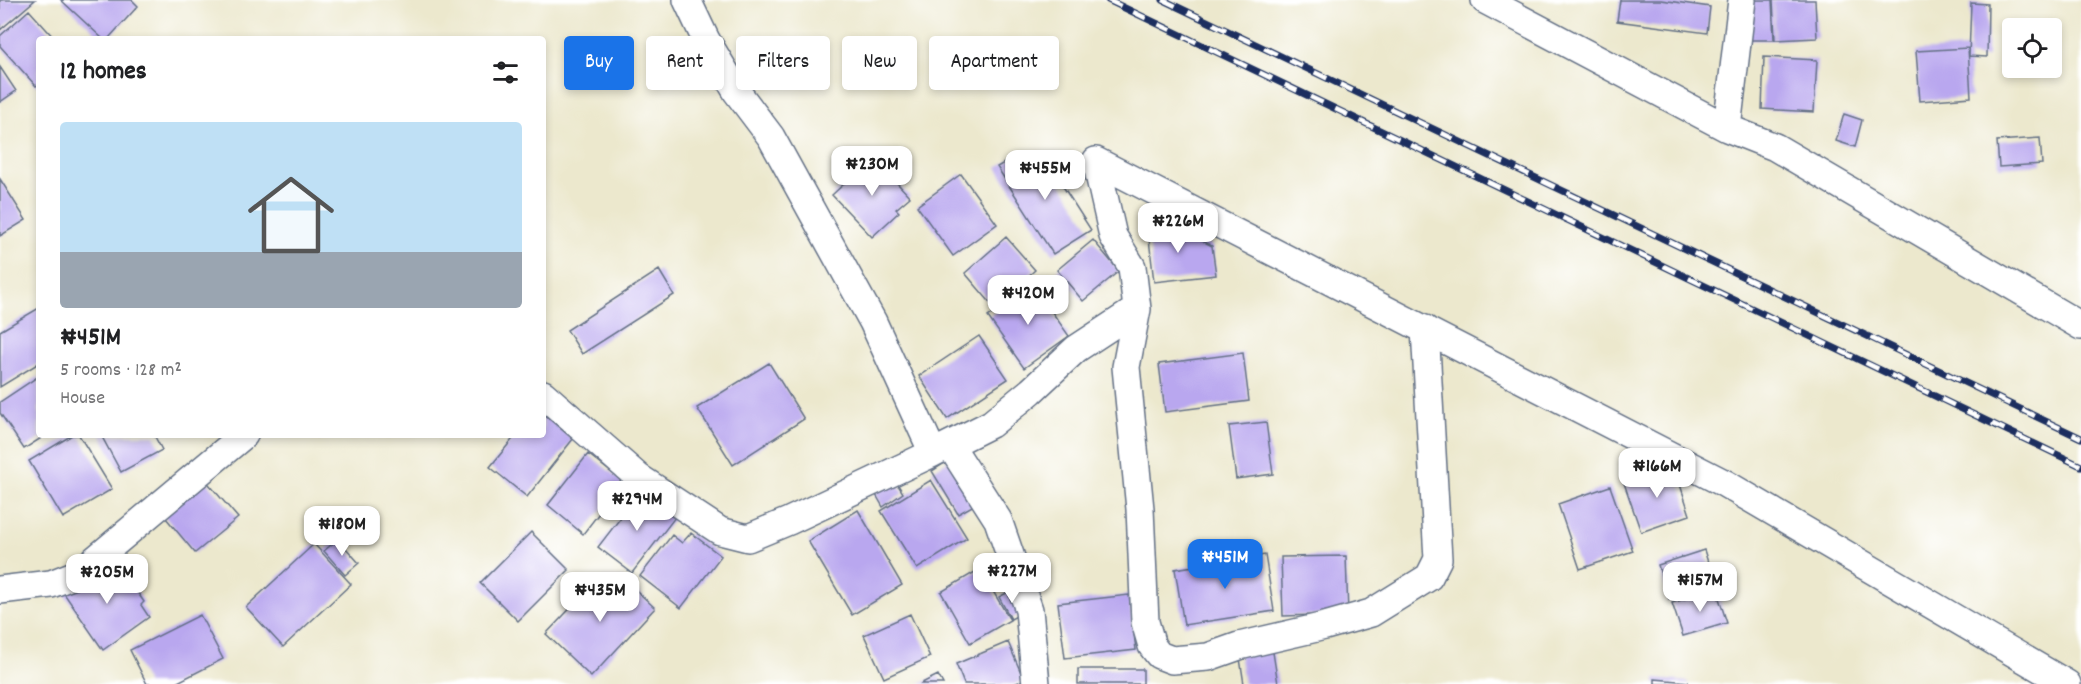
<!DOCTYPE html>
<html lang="en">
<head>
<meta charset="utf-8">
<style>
  body { margin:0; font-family:Dekko,sans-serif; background:#f2f2f2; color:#202124; height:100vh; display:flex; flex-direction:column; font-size:22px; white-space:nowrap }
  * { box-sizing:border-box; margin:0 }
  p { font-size:20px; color:#757577 }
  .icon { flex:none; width:33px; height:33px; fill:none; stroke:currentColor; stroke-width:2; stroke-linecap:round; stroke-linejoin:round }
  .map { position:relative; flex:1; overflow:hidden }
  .details { position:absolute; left:36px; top:36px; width:510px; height:402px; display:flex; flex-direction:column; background:#fff; border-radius:6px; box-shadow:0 3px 9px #0003 }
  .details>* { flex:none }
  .banner { position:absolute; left:564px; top:36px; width:570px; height:54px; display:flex; gap:12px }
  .buttons { position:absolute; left:2002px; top:18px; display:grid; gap:12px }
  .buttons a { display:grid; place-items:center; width:60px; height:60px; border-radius:6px; background:#fff; box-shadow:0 3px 9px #0003; font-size:30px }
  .price { position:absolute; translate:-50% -51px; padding:0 14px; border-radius:12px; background:#fff; color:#222; font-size:20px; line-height:39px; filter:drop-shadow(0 2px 3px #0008) }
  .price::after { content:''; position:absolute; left:50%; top:36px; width:18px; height:14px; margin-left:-9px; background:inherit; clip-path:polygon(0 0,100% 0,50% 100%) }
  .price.selected { background:#1a73e8; color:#fff }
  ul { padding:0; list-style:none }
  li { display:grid; align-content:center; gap:12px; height:318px; padding:0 24px }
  li span { display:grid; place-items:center; height:186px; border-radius:6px; color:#555 }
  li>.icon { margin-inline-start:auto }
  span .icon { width:108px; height:108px; fill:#fffc; stroke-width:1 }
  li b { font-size:26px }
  h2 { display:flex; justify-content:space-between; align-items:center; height:72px; padding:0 24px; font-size:26px }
  .tag { padding:0 21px; border-radius:6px; background:#fff; box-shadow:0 3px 9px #0003; font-size:21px; line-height:54px }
  .tag.selected { background:#1a73e8; color:#fff }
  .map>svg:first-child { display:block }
  .building { fill:#b9a7ef }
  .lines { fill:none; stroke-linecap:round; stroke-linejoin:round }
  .street-casing { stroke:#647085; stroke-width:30 }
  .street { stroke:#fff; stroke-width:27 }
  .rail-casing { stroke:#1b2f5e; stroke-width:7 }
  .rail { stroke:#fff; stroke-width:4.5; stroke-dasharray:14; stroke-linecap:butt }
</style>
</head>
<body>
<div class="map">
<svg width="2081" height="684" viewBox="0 0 2081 684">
  <rect width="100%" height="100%" fill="#fff"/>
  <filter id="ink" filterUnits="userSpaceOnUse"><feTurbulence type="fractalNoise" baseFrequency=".0167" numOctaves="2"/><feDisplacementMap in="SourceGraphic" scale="12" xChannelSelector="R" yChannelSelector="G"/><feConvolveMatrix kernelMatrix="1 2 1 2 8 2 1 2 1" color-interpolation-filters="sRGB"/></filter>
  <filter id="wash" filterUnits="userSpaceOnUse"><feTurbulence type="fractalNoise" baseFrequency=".008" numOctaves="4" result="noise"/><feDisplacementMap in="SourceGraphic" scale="24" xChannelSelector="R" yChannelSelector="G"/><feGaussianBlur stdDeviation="1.35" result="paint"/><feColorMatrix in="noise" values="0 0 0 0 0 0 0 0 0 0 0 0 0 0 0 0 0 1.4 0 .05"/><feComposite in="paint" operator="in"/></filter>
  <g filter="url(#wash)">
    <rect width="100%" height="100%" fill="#ece8cd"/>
    <g id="blocks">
      <path class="building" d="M0,0H35L0,30Z
        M61,0H132L138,6L108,39H103Z
        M1620,0H1661L1710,7L1707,33L1617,21Z
        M1750,0H1772L1774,40H1749Z
        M1773,0H1815L1817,38L1775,40Z
        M1971,3L1988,4L1987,57L1969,56Z
        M29,10L55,39H39V84L36,86L0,46V36Z
        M1968,48L1971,97L1920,101L1916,51Z
        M1764,57L1817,60L1814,112L1762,109Z
        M0,67L16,91L0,102Z
        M1844,114L1862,120L1855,147L1836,141Z
        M2040,138L2042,164L1999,167L1997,141Z
        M1041,152L1091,230L1053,254L997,167L1014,157L1020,165Z
        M873,157L910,197L896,209L899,212L872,237L832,195Z
        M961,174L997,224L953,256L917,206Z
        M0,179L26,220L0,236Z
        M1163,220L1212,246L1216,275L1154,282L1147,222Z
        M1006,237L1035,270L994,307L965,273Z
        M1093,240L1119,271L1083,301L1057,270Z
        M659,270L674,295L582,354L567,330Z
        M1033,285L1069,336L1024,368L988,317Z
        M39,308V363L0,387V331Z
        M979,336L1008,379L947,419L919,376Z
        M1243,353L1249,401L1165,412L1159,364Z
        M769,363L804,419L733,465L697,408Z
        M39,376V435H46L24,449L0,413V402Z
        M543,414L573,439L527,497L490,467L516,435H543Z
        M1266,422L1273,474L1236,479L1229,426Z
        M72,435H79L112,489L63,518L29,461Z
        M101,435H154L162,450L121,472Z
        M588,454L623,482L583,534L548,505Z
        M949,460L976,504L958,514L932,471Z
        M1674,466L1690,515L1641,532L1624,483Z
        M203,477L238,518L195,553L161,512Z
        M895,480L903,493L883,507L875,493Z
        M931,480L967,538L917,569L881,511Z
        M1610,486L1633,551L1580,569L1558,504Z
        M642,490L676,516L632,573L598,547Z
        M858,510L902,585L852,615L808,541Z
        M531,532L569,570L518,621L480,583Z
        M691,533L721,556L681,608L640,576L672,535L682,543Z
        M338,539L359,563L345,575L324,551Z
        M314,544L351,584L283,647L246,607Z
        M1704,550L1715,584L1669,599L1658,565Z
        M1265,555L1274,611L1184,625L1175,569Z
        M1346,556L1348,614L1283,616L1281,557Z
        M108,560L124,583L129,580L144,602L141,605L149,617L103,650L63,592Z
        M980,569L1010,620L970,643L941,592Z
        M599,578H623L655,608L591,677L546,634Z
        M1716,589L1727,623L1683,636L1672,603Z
        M1012,590L1024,612L1011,619L999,597Z
        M1129,595L1136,650L1065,658L1058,603Z
        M910,614L930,657L884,678L864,635Z
        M200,615L223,659L174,684H147L130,650Z
        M1008,642L1024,680L1014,684H964L956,664Z
        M1272,646L1278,684H1244L1239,652Z
        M1078,669H1143V684H1078Z
        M938,675L943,684H920Z
        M1655,679L1688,682V684H1655Z"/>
    </g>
  </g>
  <g filter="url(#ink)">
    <use href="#blocks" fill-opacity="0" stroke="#647085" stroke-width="1.5"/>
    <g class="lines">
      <defs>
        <path id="street" d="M687,0L706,40L737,92L771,137L873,322L933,453
          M1485,0L1727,128L1775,147L2081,326
          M1727,128L1742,0
          M1096,161L1724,483L2067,684
          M1137,309L1126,367L1140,509L1145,622L1152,646L1159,655L1172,660L1208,657L1239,646L1325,626L1371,613L1429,577L1438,559L1425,329
          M543,394L638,477L720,531L748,538L789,521L933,453L991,424L1031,391L1076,349L1137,309L1132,267L1113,236L1096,161
          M950,445L998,520L1029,610L1036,684
          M0,590L51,584L79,573L244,435"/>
      </defs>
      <use href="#street" class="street-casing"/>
      <use href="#street" class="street"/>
      <defs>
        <path id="rail" d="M1108,0L2081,466
          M1163,0L2081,438"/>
      </defs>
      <use href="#rail" class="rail-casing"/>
      <use href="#rail" class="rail"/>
    </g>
  </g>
</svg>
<div class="buttons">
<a><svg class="icon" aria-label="locate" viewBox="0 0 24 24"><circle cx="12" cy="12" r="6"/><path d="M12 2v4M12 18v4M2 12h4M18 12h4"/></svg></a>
</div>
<b class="price" style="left:872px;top:197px">₦230M</b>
<b class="price" style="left:1045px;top:201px">₦455M</b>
<b class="price" style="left:1178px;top:254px">₦226M</b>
<b class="price" style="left:1028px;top:326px">₦420M</b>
<b class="price" style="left:1657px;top:499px">₦166M</b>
<b class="price" style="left:637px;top:532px">₦294M</b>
<b class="price" style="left:342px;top:557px">₦180M</b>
<b class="price selected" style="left:1225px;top:590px">₦451M</b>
<b class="price" style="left:1012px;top:604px">₦227M</b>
<b class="price" style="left:107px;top:605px">₦205M</b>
<b class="price" style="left:1700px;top:613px">₦157M</b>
<b class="price" style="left:600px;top:623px">₦435M</b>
<div class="banner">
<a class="tag selected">Buy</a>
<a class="tag">Rent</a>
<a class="tag">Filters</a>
<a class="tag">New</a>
<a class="tag">Apartment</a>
</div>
<section class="details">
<h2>12 homes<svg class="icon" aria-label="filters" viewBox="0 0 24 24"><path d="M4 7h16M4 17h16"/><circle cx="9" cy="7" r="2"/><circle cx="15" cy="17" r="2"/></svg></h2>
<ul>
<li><span style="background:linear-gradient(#bfe0f5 70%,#9aa5b1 0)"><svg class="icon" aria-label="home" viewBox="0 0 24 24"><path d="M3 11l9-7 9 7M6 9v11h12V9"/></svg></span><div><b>₦451M</b><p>5 rooms · 128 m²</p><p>House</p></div></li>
</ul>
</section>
</div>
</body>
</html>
